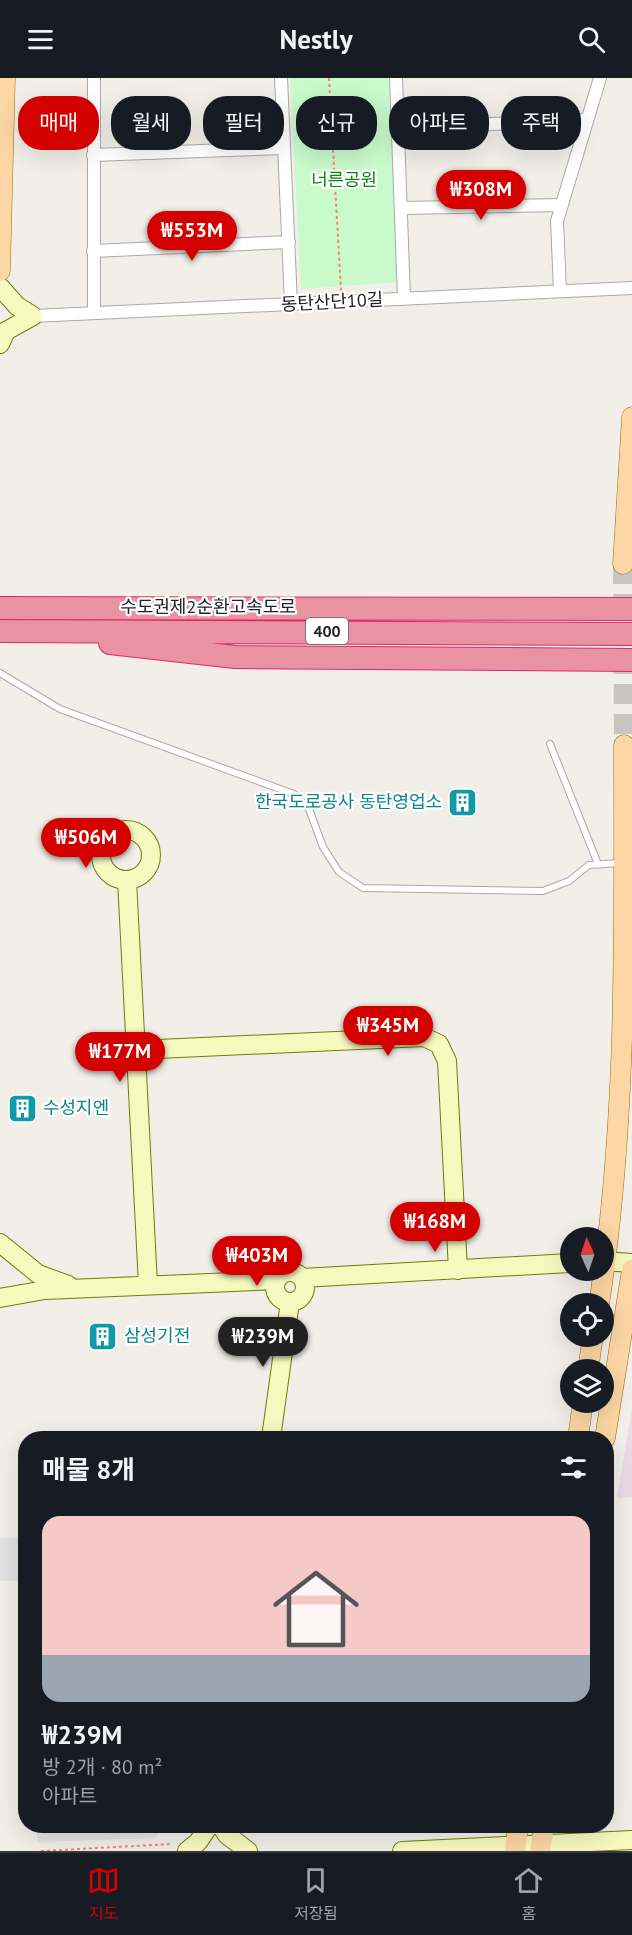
<!DOCTYPE html>
<html lang="ko">
<head>
<meta charset="utf-8">
<style>
  body { margin:0; font-family:"PT Sans","Noto Sans KR",sans-serif; background:#242831; color:#f1f3f6; height:100vh; display:flex; flex-direction:column; font-size:22px; white-space:nowrap }
  * { box-sizing:border-box; margin:0 }
  p { font-size:20px; color:#9ea1a6 }
  .icon { flex:none; width:33px; height:33px; fill:none; stroke:currentColor; stroke-width:2; stroke-linecap:round; stroke-linejoin:round }
  .map { position:relative; flex:1; overflow:hidden }
  .sheet { position:absolute; left:18px; top:1353px; width:596px; height:402px; display:flex; flex-direction:column; background:#171b24; border-radius:24px; box-shadow:0 6px 24px #0002 }
  .sheet>* { flex:none }
  .top-card { position:absolute; left:18px; top:18px; width:597px; height:54px; display:flex; gap:12px }
  .needle { width:39px; rotate:357deg }
  .tools { position:absolute; left:560px; top:1149px; display:grid; gap:12px }
  .tools a { display:grid; place-items:center; width:54px; height:54px; border-radius:50%; background:#171b24; box-shadow:0 6px 24px #0002; font-size:30px }
  .price { position:absolute; translate:-50% -51px; padding:0 14px; border-radius:21px; background:#d40000; color:#fff; font-size:20px; line-height:39px; filter:drop-shadow(0 2px 3px #0008) }
  .price::after { content:''; position:absolute; left:50%; top:36px; width:18px; height:14px; margin-left:-9px; background:inherit; clip-path:polygon(0 0,100% 0,50% 100%) }
  .price.active { background:#222; color:#fff }
  ul { padding:0; list-style:none }
  li { display:grid; align-content:center; gap:12px; height:318px; padding:0 24px }
  li+li { border-top:2px solid #363941 }
  li span { display:grid; place-items:center; height:186px; border-radius:18px; color:#555 }
  li>.icon { margin-inline-start:auto }
  span .icon { width:108px; height:108px; fill:#fffc; stroke-width:1 }
  li b { font-size:26px }
  h2 { display:flex; justify-content:space-between; align-items:center; height:72px; padding:0 24px; font-size:26px }
  .tag { padding:0 21px; border-radius:24px; background:#171b24; box-shadow:0 6px 24px #0002; font-size:21px; line-height:54px }
  .tag.active { background:#d40000; color:#fff }
  header { display:flex; justify-content:space-between; align-items:center; height:78px; padding:0 24px; background:#171b24; font-size:27px; font-weight:800 }
  .dock { display:flex; justify-content:space-around; align-items:center; height:84px; border-top:2px solid #363941; background:#171b24; font-size:16px; color:#9ea1a6 }
  .dock a { display:grid; justify-items:center; gap:3px }
  .dock .active { color:#d40000 }
  .map>svg:first-child { display:block }
  .industrial { fill:#ebdbe8 }
  .park { fill:#c8facc }
  .parking { fill:#e2e2e2 }
  .lines { fill:none; stroke-linecap:round; stroke-linejoin:round }
  .primary-tunnel { stroke:#c8c6c1; stroke-width:20; stroke-dasharray:20 10; stroke-linecap:butt }
  .lane-casing { stroke:#a9a9a9; stroke-width:8 }
  .street-casing { stroke:#a9a9a9; stroke-width:14 }
  .secondary-casing { stroke:#707d05; stroke-width:20 }
  .primary-casing { stroke:#a06b00; stroke-width:21 }
  .highway-casing { stroke:#dc2a67; stroke-width:24 }
  .path { stroke:#fa8072; stroke-width:2; stroke-dasharray:3 3; stroke-linecap:butt }
  .lane { stroke:#fff; stroke-width:6 }
  .street { stroke:#fff; stroke-width:12 }
  .secondary { stroke:#f7fabf; stroke-width:18 }
  .primary { stroke:#fcd6a4; stroke-width:20 }
  .highway { stroke:#e892a2; stroke-width:22 }
  .labels { text-anchor:middle; stroke-width:4.5; stroke-linejoin:round; paint-order:stroke }
  .shield { fill:#fff; stroke:#646464; stroke-width:1.5 }
  .shield-label { font-size:16px; font-weight:bold; fill:#222 }
  .park-label { font-size:18px; fill:#0c8416; stroke:#fff }
  .street-label { font-size:18px; fill:#222; stroke:#fff }
  .culture-label { font-size:18px; fill:#0d838f; stroke:#fff; text-anchor:start }
</style>
</head>
<body>
<header><svg class="icon" aria-label="menu" viewBox="0 0 24 24"><path d="M4 6h16M4 12h16M4 18h16"/></svg>Nestly<svg class="icon" aria-label="search" viewBox="0 0 24 24"><circle cx="10" cy="10" r="6"/><path d="M15 15l6 6"/></svg></header>
<div class="map">
<svg width="632" height="1773" viewBox="0 0 632 1773">
  <rect width="100%" height="100%" fill="#f2efe9"/>
  <path class="industrial" d="M632,1331V1419L617,1420Z"/>
  <path class="park" d="M290,0H388L399,204L301,211Z"/>
  <path class="parking" d="M25,1459V1503H0V1460Z
    M36,1748H164L155,1760L38,1764Z"/>
  <g class="lines">
    <path class="primary-tunnel" d="M623,486L624,667"/>
    <defs>
      <path id="lane" d="M0,595L60,631L294,716L309,731L323,769L339,794L363,810L543,813L569,803L589,787L620,785
        M550,666L598,786"/>
      <path id="street" d="M94,0V235
        M281,0L291,226
        M396,0L404,221
        M398,50L586,42
        M93,77L284,70
        M401,130L561,127
        M93,173L289,164
        M560,213L557,143L600,0
        M33,238L632,210"/>
      <path id="secondary" d="M0,209L17,228L33,238L6,253L0,266
        M101 777a25 25 0 1 1 50 0a25 25 0 1 1-50 0Z
        M127,802L148,1207
        M136,972L424,959L439,966L447,983L458,1192
        M0,1165L38,1196L68,1207
        M603,1183L632,1185
        M275 1209a15 15 0 1 1 30 0a15 15 0 1 1-30 0Z
        M302,1200L570,1185
        M0,1220L45,1212L277,1202
        M271,1360L290,1224
        M221,1748L227,1757L248,1773
        M187,1773L198,1764L209,1748
        M402,1773L632,1762"/>
      <path id="primary" d="M0,193L5,0
        M623,486L632,339
        M599,1226C628,1040 624,854 624,667
        M588,1292L593,1258
        M578,1360L583,1324
        M605,1360L632,1192
        M515,1773L518,1748
        M540,1773L544,1748"/>
      <path id="highway" d="M0,530L632,531
        M0,553L632,556
        M110,565L235,579L632,582"/>
    </defs>
    <use href="#lane" class="lane-casing"/>
    <use href="#street" class="street-casing"/>
    <use href="#secondary" class="secondary-casing"/>
    <use href="#primary" class="primary-casing"/>
    <use href="#highway" class="highway-casing"/>
    <path class="path" d="M329,0L341,213
      M247,1752L252,1754L382,1748
      M41,1773L172,1766"/>
    <use href="#lane" class="lane"/>
    <use href="#street" class="street"/>
    <use href="#secondary" class="secondary"/>
    <use href="#primary" class="primary"/>
    <use href="#highway" class="highway"/>
  </g>
  <defs>
    <symbol id="building-square" viewBox="-11 -11 22 22"><rect x="-9" y="-9" width="18" height="18" rx="4" fill="#0f9aa8" stroke="#fff"/><path d="M-4-6H4V6H1V3H-1V6H-4ZM-2.5-4.3h1.7v1.8h-1.7ZM.8-4.3h1.7v1.8H.8ZM-2.5-1h1.7V.8h-1.7ZM.8-1h1.7V.8H.8Z" fill="#fff"/></symbol>
  </defs>
  <g fill-rule="evenodd">
    <use href="#building-square" x="446" y="708" width="33" height="33"/>
    <use href="#building-square" x="6" y="1014" width="33" height="33"/>
    <use href="#building-square" x="86" y="1242" width="33" height="33"/>
  </g>
  <g class="labels">
    <rect class="shield" x="306" y="540" width="42" height="26" rx="4.5"/>
    <g class="shield-label">
      <text x="327" y="559">400</text>
    </g>
    <g class="park-label">
      <text x="344" y="108">너른공원</text>
    </g>
    <g class="street-label">
      <text transform="translate(332 224) rotate(-3)" y="6">동탄산단10길</text>
      <text x="208" y="535">수도권제2순환고속도로</text>
    </g>
    <g class="culture-label">
      <text x="442" y="730" text-anchor="end">한국도로공사 동탄영업소</text>
      <text x="43" y="1036">수성지엔</text>
      <text x="124" y="1264">삼성기전</text>
    </g>
  </g>
</svg>
<div class="tools">
<a><svg class="needle" viewBox="-14 -14 28 28"><path d="M0-13l5 13h-10z" fill="#e53935"/><path d="M0 13l5-13h-10z" fill="#9ea1a6"/></svg></a>
<a><svg class="icon" aria-label="locate" viewBox="0 0 24 24"><circle cx="12" cy="12" r="6"/><path d="M12 2v4M12 18v4M2 12h4M18 12h4"/></svg></a>
<a><svg class="icon" aria-label="layers" viewBox="0 0 24 24"><path d="M12 4l9 5-9 5-9-5zM3 14l9 5 9-5"/></svg></a>
</div>
<b class="price" style="left:481px;top:143px">₩308M</b>
<b class="price" style="left:192px;top:184px">₩553M</b>
<b class="price" style="left:86px;top:791px">₩506M</b>
<b class="price" style="left:388px;top:979px">₩345M</b>
<b class="price" style="left:120px;top:1005px">₩177M</b>
<b class="price" style="left:435px;top:1175px">₩168M</b>
<b class="price" style="left:257px;top:1209px">₩403M</b>
<b class="price active" style="left:263px;top:1290px">₩239M</b>
<div class="top-card">
<a class="tag active">매매</a>
<a class="tag">월세</a>
<a class="tag">필터</a>
<a class="tag">신규</a>
<a class="tag">아파트</a>
<a class="tag">주택</a>
</div>
<section class="sheet">
<h2>매물 8개<svg class="icon" aria-label="filters" viewBox="0 0 24 24"><path d="M4 7h16M4 17h16"/><circle cx="9" cy="7" r="2"/><circle cx="15" cy="17" r="2"/></svg></h2>
<ul>
<li><span style="background:linear-gradient(#f6c9c9 75%,#9aa5b1 0)"><svg class="icon" aria-label="home" viewBox="0 0 24 24"><path d="M3 11l9-7 9 7M6 9v11h12V9"/></svg></span><div><b>₩239M</b><p>방 2개 · 80 m²</p><p>아파트</p></div></li>
</ul>
</section>
</div>
<nav class="dock">
<a class="active"><svg class="icon" aria-label="map" viewBox="0 0 24 24"><path d="M3 6l6-2 6 2 6-2v14l-6 2-6-2-6 2zM9 4v14M15 6v14"/></svg>지도</a>
<a><svg class="icon" aria-label="saved" viewBox="0 0 24 24"><path d="M7 4h10v16l-5-4-5 4z"/></svg>저장됨</a>
<a><svg class="icon" aria-label="home" viewBox="0 0 24 24"><path d="M3 11l9-7 9 7M6 9v11h12V9"/></svg>홈</a>
</nav>
</body>
</html>
